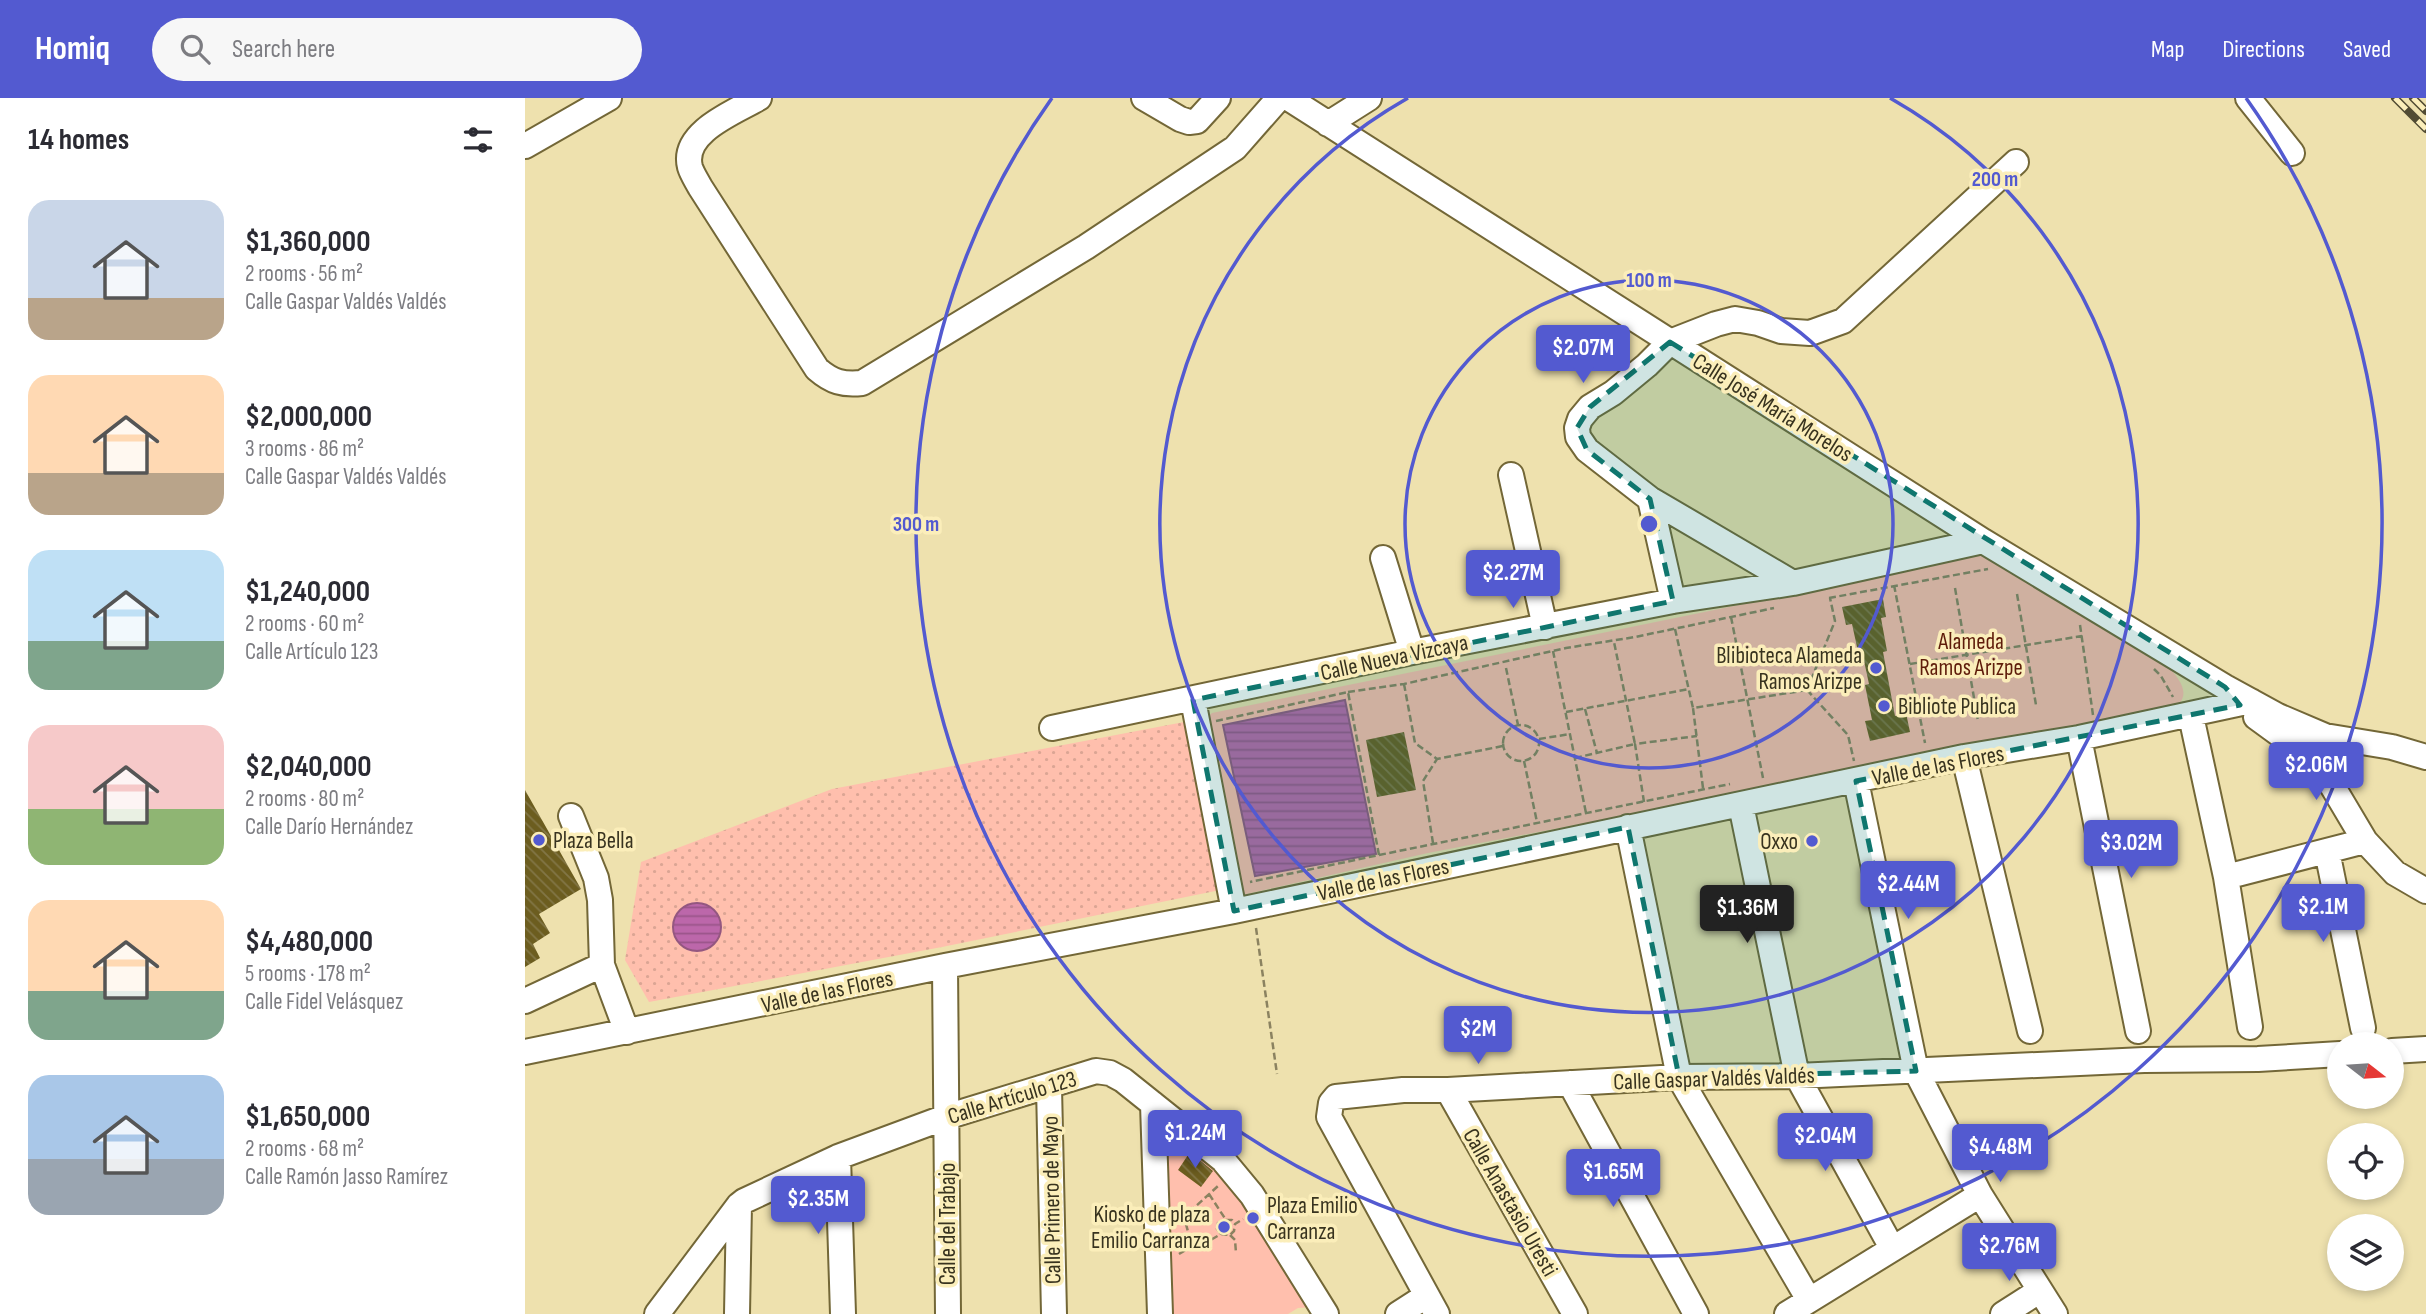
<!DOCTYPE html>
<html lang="en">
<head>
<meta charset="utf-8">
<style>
  body { margin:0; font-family:"Sofia Sans Condensed",sans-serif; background:#f7f7f7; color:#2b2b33; height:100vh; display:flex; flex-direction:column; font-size:26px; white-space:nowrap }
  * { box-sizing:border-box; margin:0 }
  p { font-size:23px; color:#7c7c81 }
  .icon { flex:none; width:38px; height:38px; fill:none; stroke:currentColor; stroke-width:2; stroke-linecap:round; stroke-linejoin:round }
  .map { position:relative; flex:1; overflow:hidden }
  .drawer { display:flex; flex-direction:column; background:#fff; width:525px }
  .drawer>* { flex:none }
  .needle { width:46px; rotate:107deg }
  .fabs { position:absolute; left:1802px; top:934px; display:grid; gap:14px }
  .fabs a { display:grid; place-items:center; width:77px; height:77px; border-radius:50%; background:#fff; box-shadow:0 4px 10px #0003; font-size:35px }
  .price { position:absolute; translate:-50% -60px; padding:0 16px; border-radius:7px; background:#535ad0; color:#fff; font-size:23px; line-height:46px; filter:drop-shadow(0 2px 4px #0008) }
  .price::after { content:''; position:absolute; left:50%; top:42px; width:21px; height:16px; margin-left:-10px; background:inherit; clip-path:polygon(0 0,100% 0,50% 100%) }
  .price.current { background:#222; color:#fff }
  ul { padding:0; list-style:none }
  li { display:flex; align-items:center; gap:21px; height:175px; padding:0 28px }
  li span { display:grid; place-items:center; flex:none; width:196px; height:140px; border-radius:21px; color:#555 }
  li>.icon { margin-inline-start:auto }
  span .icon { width:84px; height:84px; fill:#fffc; stroke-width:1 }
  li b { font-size:30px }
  h2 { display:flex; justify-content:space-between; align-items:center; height:84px; padding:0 28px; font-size:30px }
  header { display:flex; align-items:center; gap:42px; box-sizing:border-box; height:98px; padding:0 35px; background:#535ad0; color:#fff }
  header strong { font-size:33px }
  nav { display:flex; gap:38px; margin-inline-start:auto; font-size:24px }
  .search { width:490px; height:63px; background:#f7f7f7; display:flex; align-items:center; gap:18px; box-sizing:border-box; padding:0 24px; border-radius:38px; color:#7c7c81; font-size:26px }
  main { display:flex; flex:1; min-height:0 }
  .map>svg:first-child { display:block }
  .grass { fill:url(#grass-dots) }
  .green { fill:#ffbfad }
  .water { fill:url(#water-rules); stroke:#945780; stroke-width:2 }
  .building { fill:url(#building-back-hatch) }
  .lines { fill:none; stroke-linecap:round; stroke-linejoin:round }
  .minor-casing { stroke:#736737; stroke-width:28 }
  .path { stroke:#8b8260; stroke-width:2.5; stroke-dasharray:7 3.5; stroke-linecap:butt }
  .minor { stroke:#fff; stroke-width:24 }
  .rail-casing { stroke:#514b33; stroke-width:8 }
  .rail { stroke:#fbeeba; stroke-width:5; stroke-dasharray:16; stroke-linecap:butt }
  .marked { fill:#0f766e; fill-opacity:0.2; stroke:#0f766e; stroke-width:5; stroke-dasharray:14 9; stroke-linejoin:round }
  .ring { fill:none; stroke:#535ad0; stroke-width:3.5 }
  .poi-dot { fill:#535ad0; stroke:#fbeeba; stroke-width:2.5 }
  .labels { text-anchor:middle; stroke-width:7; stroke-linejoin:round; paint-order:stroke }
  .street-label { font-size:23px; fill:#38331f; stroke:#fbeeba }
  .park-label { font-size:23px; fill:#5e1c0a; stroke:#fbeeba }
  .poi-label { font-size:23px; fill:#38331f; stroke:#fbeeba; text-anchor:end }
  .centre { fill:#535ad0; stroke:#fbeeba; stroke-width:3.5 }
  .ring-label { font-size:21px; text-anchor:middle; font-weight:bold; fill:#535ad0; stroke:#fbeeba; stroke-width:7; stroke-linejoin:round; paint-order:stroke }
</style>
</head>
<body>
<header>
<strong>Homiq</strong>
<div class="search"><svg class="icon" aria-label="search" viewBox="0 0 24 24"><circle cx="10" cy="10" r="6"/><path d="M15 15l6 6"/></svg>Search here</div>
<nav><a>Map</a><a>Directions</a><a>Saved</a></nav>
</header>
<main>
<section class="drawer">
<h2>14 homes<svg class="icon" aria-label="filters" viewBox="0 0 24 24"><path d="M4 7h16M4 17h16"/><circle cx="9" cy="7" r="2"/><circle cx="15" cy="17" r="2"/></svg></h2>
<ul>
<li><span style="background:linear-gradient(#c9d6e8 70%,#b9a48a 0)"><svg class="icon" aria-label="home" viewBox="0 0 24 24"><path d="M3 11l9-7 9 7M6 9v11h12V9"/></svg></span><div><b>$1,360,000</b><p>2 rooms · 56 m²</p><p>Calle Gaspar Valdés Valdés</p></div></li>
<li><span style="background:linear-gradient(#ffd9b3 70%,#b9a48a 0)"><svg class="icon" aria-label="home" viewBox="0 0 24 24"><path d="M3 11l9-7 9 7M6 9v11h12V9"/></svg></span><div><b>$2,000,000</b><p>3 rooms · 86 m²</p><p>Calle Gaspar Valdés Valdés</p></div></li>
<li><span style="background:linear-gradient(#bfe0f5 65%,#7fa58c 0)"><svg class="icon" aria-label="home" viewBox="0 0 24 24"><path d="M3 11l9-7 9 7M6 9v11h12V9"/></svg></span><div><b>$1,240,000</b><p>2 rooms · 60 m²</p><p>Calle Artículo 123</p></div></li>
<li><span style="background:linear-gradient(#f6c9c9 60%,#8fb573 0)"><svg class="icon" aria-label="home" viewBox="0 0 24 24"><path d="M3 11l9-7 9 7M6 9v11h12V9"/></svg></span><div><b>$2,040,000</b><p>2 rooms · 80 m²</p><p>Calle Darío Hernández</p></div></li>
<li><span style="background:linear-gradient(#ffd9b3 65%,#7fa58c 0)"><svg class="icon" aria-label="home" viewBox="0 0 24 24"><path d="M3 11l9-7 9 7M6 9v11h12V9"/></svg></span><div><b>$4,480,000</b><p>5 rooms · 178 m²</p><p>Calle Fidel Velásquez</p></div></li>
<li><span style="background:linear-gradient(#a9c7e8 60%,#9aa5b1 0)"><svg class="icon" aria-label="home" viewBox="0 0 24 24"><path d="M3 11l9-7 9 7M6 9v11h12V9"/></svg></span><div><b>$1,650,000</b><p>2 rooms · 68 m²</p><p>Calle Ramón Jasso Ramírez</p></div></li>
</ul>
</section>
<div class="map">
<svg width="1901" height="1216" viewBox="0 0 1901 1216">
  <defs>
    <pattern id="grass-dots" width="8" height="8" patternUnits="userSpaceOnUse" patternTransform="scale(1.75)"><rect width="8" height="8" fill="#ffbfad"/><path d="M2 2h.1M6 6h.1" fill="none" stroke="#dba594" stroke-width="1.8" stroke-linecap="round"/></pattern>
    <pattern id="water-rules" width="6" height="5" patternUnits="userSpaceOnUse" patternTransform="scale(1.75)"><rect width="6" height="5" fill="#bc67aa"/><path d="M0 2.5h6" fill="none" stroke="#9a558a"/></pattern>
    <pattern id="building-back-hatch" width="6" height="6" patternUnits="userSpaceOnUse" patternTransform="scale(1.75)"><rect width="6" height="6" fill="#6c5d1f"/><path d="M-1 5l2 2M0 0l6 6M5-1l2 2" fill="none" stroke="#827646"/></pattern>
  </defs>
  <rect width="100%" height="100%" fill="#eee1ae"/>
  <path class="grass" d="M659,624L700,791L417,849L124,904L100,862L116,764L307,691Z"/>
  <path class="green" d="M1463,456L1642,567C1657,584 1669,599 1644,614L903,755L717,797L678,623L687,615Z
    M640,1034L716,1084L787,1209L773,1210L763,1216H646Z"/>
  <path class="water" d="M820,602L851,756L730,778L698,627Z
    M148 829a24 24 0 1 1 48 0a24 24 0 1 1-48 0Z"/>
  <path class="building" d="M1358,501L1361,519L1356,520L1362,553L1358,554L1370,618L1381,615L1385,634L1345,643L1340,623L1347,622L1340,587L1344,586L1338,558H1334L1327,526L1321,527L1317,509Z
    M879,634L891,692L852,699L841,642Z
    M0,692L56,791L14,816L25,835L8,846L15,860L0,869Z
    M665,1054L688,1073L676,1089L653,1072Z"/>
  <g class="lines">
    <defs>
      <path id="minor" d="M234,0C210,14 156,34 165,69C167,76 172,83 175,89L292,271C307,284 318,287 337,285L561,149L710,50L754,0
        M619,0L655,21L664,24L672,23L693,0
        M763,0L1458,443L1700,589L1753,618L1800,638L1867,649L1901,659
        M1723,0L1767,55
        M803,26L844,0
        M0,48L84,0
        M986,377L1020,529
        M1125,401L1148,503
        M858,460L887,554
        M1268,485L1125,401L1062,352L1053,339L1052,330L1055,321L1065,309L1088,295L1122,267L1145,244L1191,226L1210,221L1233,225L1256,233L1285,235L1318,223L1491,64
        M668,602L709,813
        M1666,618L1701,779L1725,929
        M1731,619L1776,652L1799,674L1840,743L1870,775L1901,793
        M527,630L887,554L1148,503L1268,485L1458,443
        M1554,640L1613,933
        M1439,659L1505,933
        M1331,683L1391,973L1455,1097L1530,1216
        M1216,707L1272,978L1367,1150
        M46,718L71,780L75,802L77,867L102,934
        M1103,729L1154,979L1284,1202
        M1802,753L1838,930
        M1701,779L1840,743
        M420,868L423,1216
        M0,903L77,867
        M1867,953L1901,951
        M0,954L420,868L709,813L1439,659L1554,640L1726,603
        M1045,985L1171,1216
        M524,989L529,1216
        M923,992L1050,1216
        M628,1006L635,1216
        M313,1059L318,1216
        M132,1216L214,1107L219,1103L313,1059L421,1019L571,973L585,975L598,982L698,1062L727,1097L801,1216
        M212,1216L214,1107
        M873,1216L901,1198
        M912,1216L804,1019L806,1005L811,999L878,992H923L1154,979L1272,978L1619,962L1733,961L1815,956
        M1262,1216L1455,1097
        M1478,1216L1514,1193"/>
    </defs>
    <use href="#minor" class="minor-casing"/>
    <path class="path" d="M1369,487L1400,645
      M1430,490L1453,623
      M1492,496L1511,607
      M1304,500L1463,471
      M1206,519L1238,680
      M1555,527L1568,617
      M1150,531L1168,610
      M1028,553L1061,715
      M1385,566L1557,538
      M981,570L993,627
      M1629,571L1636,578L1648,599
      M879,586L890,645L912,661L978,648
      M1282,592L1310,523L1305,500
      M1282,592L1323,637L1329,663
      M823,594L879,586L1041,550L1110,539L1249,510
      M1060,611L1072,655
      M1041,614L1164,591
      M691,623L823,594L854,757L725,784
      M978 645a18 18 0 1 1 36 0a18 18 0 1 1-36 0Z
      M1014,641L1045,636
      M1050,660L1110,646L1089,544
      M999,663L1012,724
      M1178,690L1168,610L1282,592
      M1119,704L1110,646L1172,638
      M908,745L898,683L912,661
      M854,757L1205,686
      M731,830L752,976
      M684,1096L701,1122
      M696,1136L692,1131L693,1125L698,1122H707L710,1126
      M705,1137L710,1142L711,1155
      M667,1148L677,1147L696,1136L705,1137L709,1133L710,1126L718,1121
      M654,1156L667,1148L659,1119L693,1088"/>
    <use href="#minor" class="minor"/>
    <defs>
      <path id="rail" d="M1870,0L1901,31
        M1888,0L1901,13"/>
    </defs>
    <use href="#rail" class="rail-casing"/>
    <use href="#rail" class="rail"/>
  </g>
  <path class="marked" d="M1145,244L1700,589L1715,607L1331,683L1391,973L1154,979L1103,729L709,813L668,602L1148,503L1125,401L1062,352L1052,330L1065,309Z"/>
  <g class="ring">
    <circle cx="1124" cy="426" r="244"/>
    <path d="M1365 0A489 489 0 1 1 883 0"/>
    <path d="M1721 0A733 733 0 1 1 527 0"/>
  </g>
  <g class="poi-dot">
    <circle cx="1351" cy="570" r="7"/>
    <circle cx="1359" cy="608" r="7"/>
    <circle cx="14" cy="742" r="7"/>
    <circle cx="1287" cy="743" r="7"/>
    <circle cx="728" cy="1120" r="7"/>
    <circle cx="699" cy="1129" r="7"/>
  </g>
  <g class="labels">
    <g class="street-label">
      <text transform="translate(1248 309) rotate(32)" y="8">Calle José María Morelos</text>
      <text transform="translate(869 559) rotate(-12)" y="8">Calle Nueva Vizcaya</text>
      <text transform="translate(1413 667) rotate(-11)" y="8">Valle de las Flores</text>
      <text transform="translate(858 781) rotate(-12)" y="8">Valle de las Flores</text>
      <text transform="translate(302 893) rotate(-12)" y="8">Valle de las Flores</text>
      <text transform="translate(1189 980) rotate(-2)" y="8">Calle Gaspar Valdés Valdés</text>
      <text transform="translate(487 999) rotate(-17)" y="8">Calle Artículo 123</text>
      <text transform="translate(526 1102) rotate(-91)" y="8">Calle Primero de Mayo</text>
      <text transform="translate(986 1104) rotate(60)" y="8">Calle Anastasio Uresti</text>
      <text transform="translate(422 1126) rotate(-90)" y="8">Calle del Trabajo</text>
    </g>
    <g class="park-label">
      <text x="1446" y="551">Alameda<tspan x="1446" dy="26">Ramos Arizpe</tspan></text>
    </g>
    <g class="poi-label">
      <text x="1337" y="565">Blibioteca Alameda<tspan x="1337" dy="26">Ramos Arizpe</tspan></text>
      <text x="1373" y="616" text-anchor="start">Bibliote Publica</text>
      <text x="28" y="750" text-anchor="start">Plaza Bella</text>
      <text x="1273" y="751">Oxxo</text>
      <text x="742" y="1115" text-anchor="start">Plaza Emilio<tspan x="742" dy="26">Carranza</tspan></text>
      <text x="685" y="1124">Kiosko de plaza<tspan x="685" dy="26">Emilio Carranza</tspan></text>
    </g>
  </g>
  <circle cx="1124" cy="426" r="10" class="centre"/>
  <g class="ring-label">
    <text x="1470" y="88">200 m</text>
    <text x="1124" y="189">100 m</text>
    <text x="391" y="433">300 m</text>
  </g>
</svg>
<div class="fabs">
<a><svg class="needle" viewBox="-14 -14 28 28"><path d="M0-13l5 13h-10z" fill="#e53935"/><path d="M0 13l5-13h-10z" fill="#7c7c81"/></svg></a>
<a><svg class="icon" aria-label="locate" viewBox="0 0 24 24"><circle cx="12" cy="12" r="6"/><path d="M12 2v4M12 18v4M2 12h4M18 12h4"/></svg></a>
<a><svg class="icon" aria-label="layers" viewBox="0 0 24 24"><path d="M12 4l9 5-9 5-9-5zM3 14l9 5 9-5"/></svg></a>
</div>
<b class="price" style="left:1058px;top:287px">$2.07M</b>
<b class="price" style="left:988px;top:512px">$2.27M</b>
<b class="price" style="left:1791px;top:704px">$2.06M</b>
<b class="price" style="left:1606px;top:782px">$3.02M</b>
<b class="price" style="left:1383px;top:823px">$2.44M</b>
<b class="price" style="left:1798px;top:846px">$2.1M</b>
<b class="price current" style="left:1222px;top:847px">$1.36M</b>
<b class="price" style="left:953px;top:968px">$2M</b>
<b class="price" style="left:670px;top:1072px">$1.24M</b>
<b class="price" style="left:1300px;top:1075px">$2.04M</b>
<b class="price" style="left:1475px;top:1086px">$4.48M</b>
<b class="price" style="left:1088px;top:1111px">$1.65M</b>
<b class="price" style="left:293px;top:1138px">$2.35M</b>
<b class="price" style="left:1484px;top:1185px">$2.76M</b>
</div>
</main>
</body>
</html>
